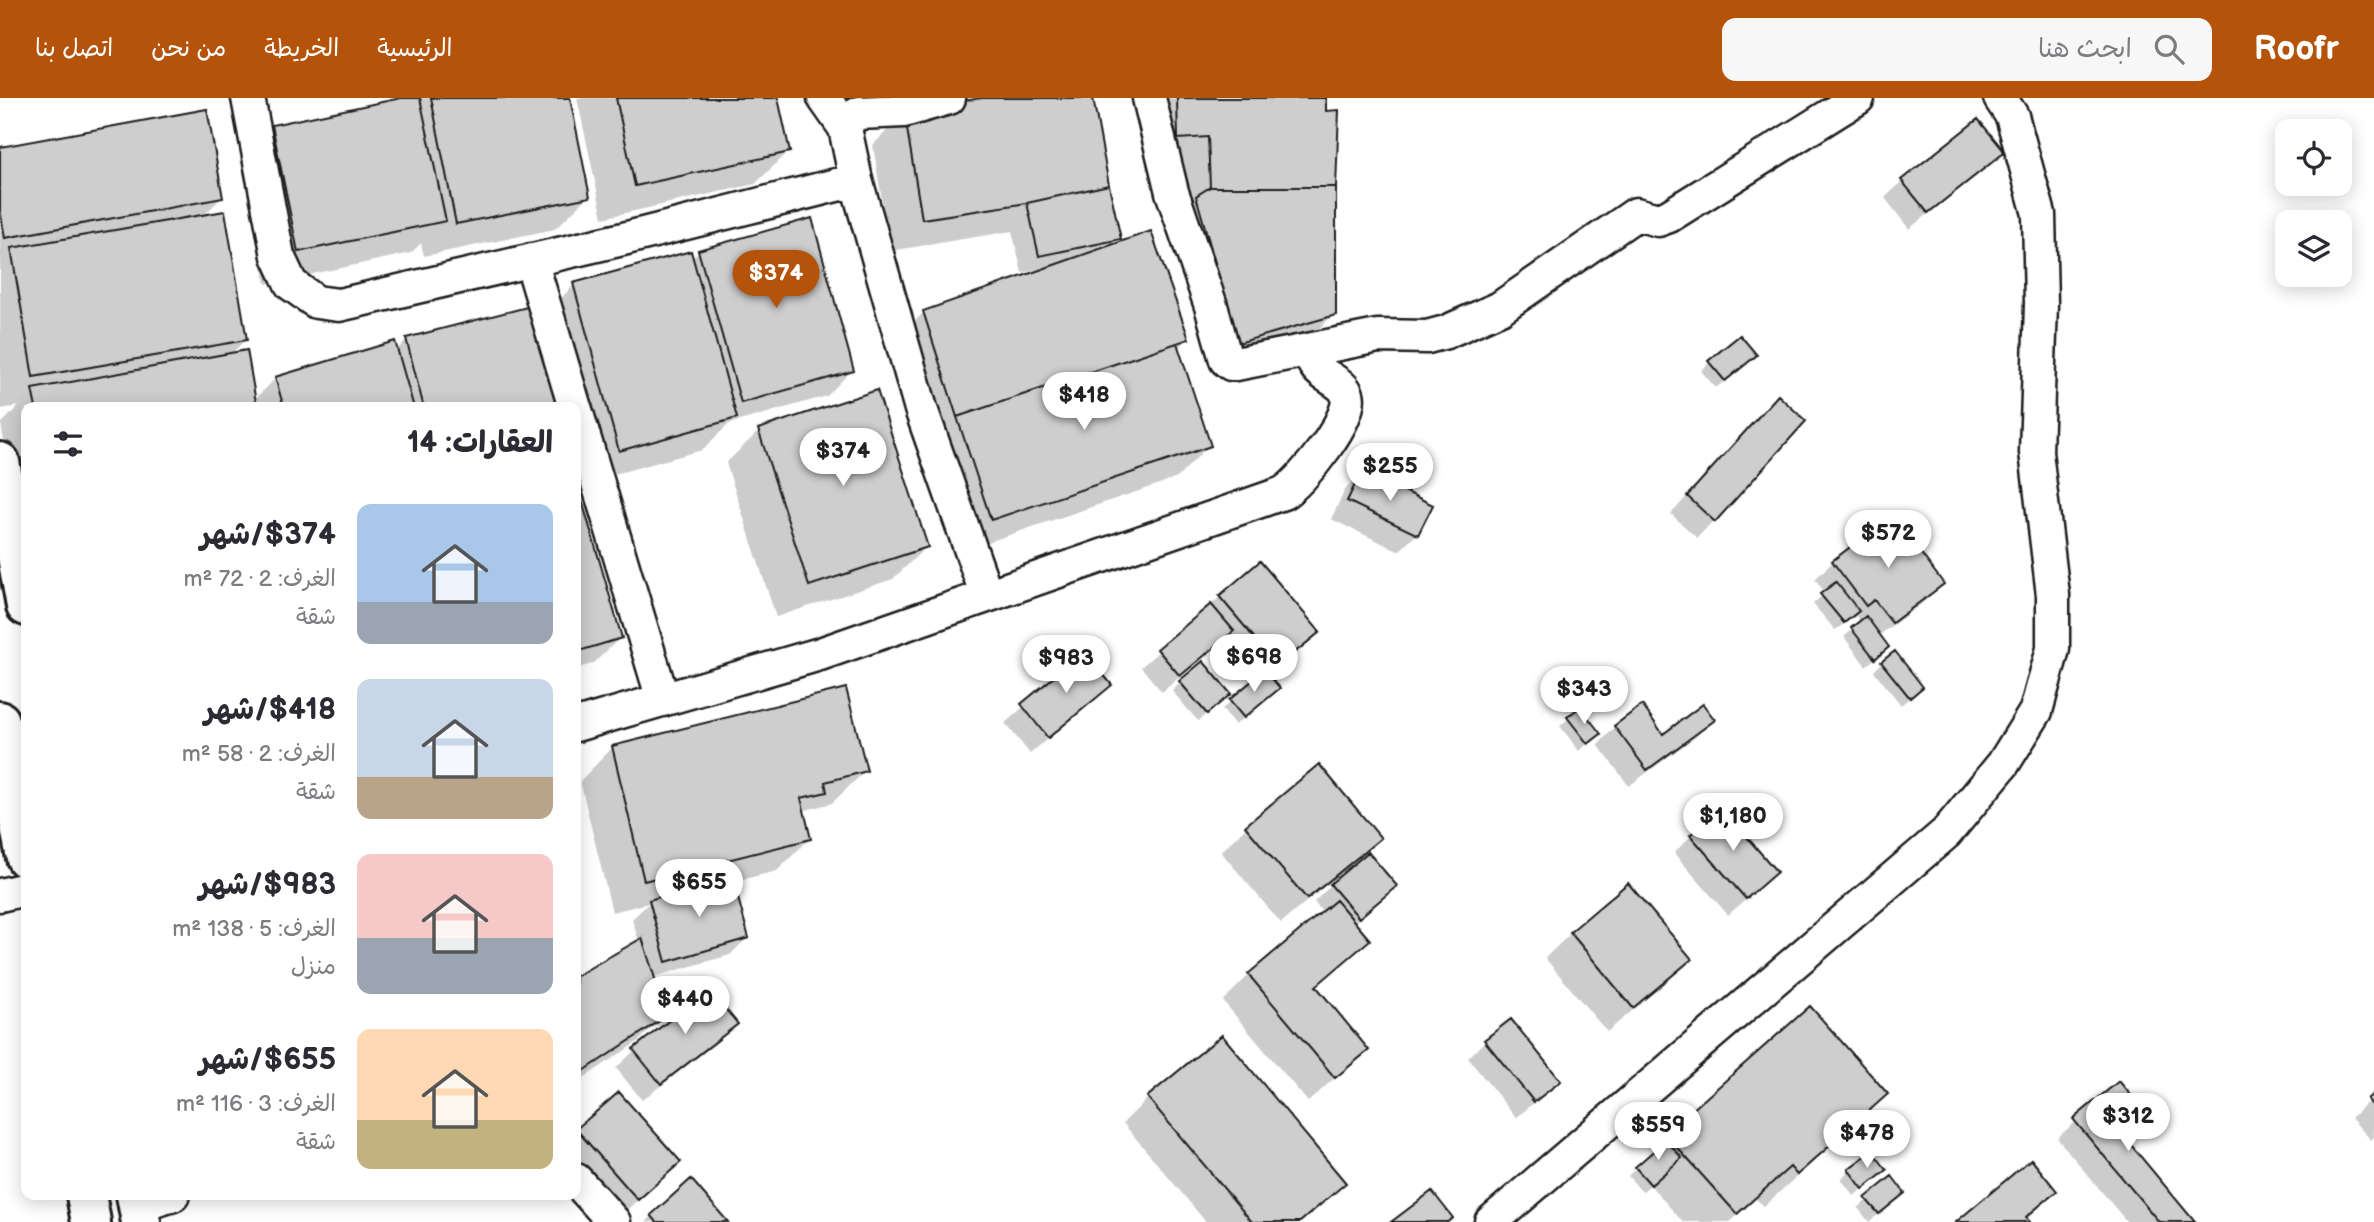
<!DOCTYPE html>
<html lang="ar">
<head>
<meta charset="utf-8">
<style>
  body { margin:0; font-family:"Balsamiq Sans","Playpen Sans Arabic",sans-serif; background:#f7f7f7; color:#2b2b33; direction:rtl; height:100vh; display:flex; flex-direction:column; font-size:26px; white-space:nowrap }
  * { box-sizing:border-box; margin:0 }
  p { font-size:23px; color:#7c7c81 }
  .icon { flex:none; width:38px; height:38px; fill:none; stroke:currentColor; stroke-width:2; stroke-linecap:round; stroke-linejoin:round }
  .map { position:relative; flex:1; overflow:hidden; direction:ltr }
  .side { position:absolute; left:21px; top:304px; width:560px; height:798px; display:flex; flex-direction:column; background:#fff; border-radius:14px; box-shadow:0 4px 18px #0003; direction:rtl }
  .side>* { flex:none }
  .tools { position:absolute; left:2275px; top:21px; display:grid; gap:14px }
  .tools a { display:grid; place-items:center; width:77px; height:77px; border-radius:14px; background:#fff; box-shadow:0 4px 18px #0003; font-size:35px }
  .price { position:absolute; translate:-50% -60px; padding:0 16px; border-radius:24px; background:#fff; color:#222; font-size:23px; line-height:46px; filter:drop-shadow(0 2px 4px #0008) }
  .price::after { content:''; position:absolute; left:50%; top:42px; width:21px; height:16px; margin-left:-10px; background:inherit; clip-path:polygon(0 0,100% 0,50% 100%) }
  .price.current { background:#b45309; color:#fff }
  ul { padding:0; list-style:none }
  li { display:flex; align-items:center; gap:21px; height:175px; padding:0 28px }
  li span { display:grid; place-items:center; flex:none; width:196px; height:140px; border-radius:14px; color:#555 }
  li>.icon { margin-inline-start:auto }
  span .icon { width:84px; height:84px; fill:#fffc; stroke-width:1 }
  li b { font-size:30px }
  h2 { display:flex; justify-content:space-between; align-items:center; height:84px; padding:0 28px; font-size:30px }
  header { display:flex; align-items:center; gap:42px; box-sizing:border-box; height:98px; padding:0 35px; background:#b45309; color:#fff }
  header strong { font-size:33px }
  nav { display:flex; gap:38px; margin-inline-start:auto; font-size:24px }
  .search { width:490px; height:63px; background:#f7f7f7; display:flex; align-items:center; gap:18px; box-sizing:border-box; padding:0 24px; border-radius:14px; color:#7c7c81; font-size:26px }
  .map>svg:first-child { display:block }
  .shadow { fill:#0003 }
  .building { fill:#cecece; stroke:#1c1c1c; stroke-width:2 }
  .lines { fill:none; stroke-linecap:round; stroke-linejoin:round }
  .street-casing { stroke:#1c1c1c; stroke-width:37 }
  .secondary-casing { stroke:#1c1c1c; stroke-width:44 }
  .street { stroke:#fff; stroke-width:32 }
  .secondary { stroke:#fff; stroke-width:38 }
</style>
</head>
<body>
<header>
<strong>Roofr</strong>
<div class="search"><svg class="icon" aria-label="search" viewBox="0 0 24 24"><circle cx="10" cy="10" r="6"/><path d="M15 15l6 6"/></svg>ابحث هنا</div>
<nav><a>الرئيسية</a><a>الخريطة</a><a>من نحن</a><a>اتصل بنا</a></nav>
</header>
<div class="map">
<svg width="2374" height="1124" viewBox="0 0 2374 1124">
  <rect width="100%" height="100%" fill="#fff"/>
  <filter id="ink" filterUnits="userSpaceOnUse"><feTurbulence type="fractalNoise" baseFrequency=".0143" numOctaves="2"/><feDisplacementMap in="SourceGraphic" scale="14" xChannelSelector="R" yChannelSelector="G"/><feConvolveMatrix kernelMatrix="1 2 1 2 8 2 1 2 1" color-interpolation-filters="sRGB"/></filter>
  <g filter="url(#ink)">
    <path class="shadow" d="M393,0H568L588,99L555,131L424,158L421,145L411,155L266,186L240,61L273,29L394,3Z
      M577,0H776L788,54L755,86L603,120Z
      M991,0H1091L1119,140L1110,149L1187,241L1177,251L1209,347L1177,380L959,454L892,247L924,214L1042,173L1041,171L1022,175L1012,133L890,153L873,47L905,14Z
      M1164,0H1324L1334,216L1308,242L1213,269L1176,71L1146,72L1144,19Z
      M0,51L221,100L202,119L245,242L230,257L254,302L276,280L396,253L407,241L555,310H26V442L21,443L1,326L19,308L0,311Z
      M2002,54L1985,71L1909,131L1885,100L1902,83Z
      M699,153L852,272L827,298L729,326L702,352L586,384L541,220L574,187L692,161Z
      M1709,265H1746L1716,290L1701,273Z
      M1761,317L1714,422L1697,440L1671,416Z
      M759,333L926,449L893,481L776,519L726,365Z
      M1362,375L1417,436L1399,453L1331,421L1345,392Z
      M576,392L620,540L594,565L576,571Z
      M1891,419L1942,485L1925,503L1878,538L1879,557L1866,568L1844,539L1861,524L1856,518L1835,532L1813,506L1825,495L1815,481L1833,464Z
      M1220,499L1317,534L1268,578L1269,598L1235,627L1222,611L1257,581L1224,541L1162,594L1141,569Z
      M1084,556L1109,587L1030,656L1005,625Z
      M1882,565L1913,597L1901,607L1874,573Z
      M1180,584L1220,604L1198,623L1172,593Z
      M1569,620L1590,644L1579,653L1560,628Z
      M1713,622L1695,639L1629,688L1598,647L1615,629L1662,638Z
      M612,650L865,673L832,705L806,712L803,715L809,741L777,773L732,784L747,840L730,857L653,879L665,917L639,943L576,985V880L639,844L632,821L649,805L612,814L580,683Z
      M1246,729L1378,740L1351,767L1395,788L1353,826L1367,842L1315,890L1366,952L1308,1004L1223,903L1249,877L1323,815L1314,804L1334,784L1332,782L1281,825L1221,754Z
      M1691,738L1758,791L1728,817L1674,755Z
      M1571,835L1689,860L1664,886L1607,934L1545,860Z
      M709,893L735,926L718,944L642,1002L616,970L634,953Z
      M1485,943L1559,983L1516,1020L1468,960Z
      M2119,986L2138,1009L2116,1031L2193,1124H2127L2057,1040Z
      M619,996L661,1081L620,1118L576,1068V1034Z
      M1886,996L1853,1028L1764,1108L1756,1101L1730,1124H1683L1650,1087L1642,1094L1628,1078L1667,1037Z
      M2374,998V1039L2371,1042L2351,1020Z
      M1148,1000L1344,1085L1302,1124H1206L1123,1025Z
      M1849,1072H1885L1854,1098L1841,1081Z
      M1892,1081L1895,1103L1869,1124L1858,1110Z
      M691,1084L726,1124H646L652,1118Z
      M2055,1093L2026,1122L2028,1124H1958Z"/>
    <path class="building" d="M401,0H420L446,123L298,154L272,27Z
      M431,0H570L590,99L456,126Z
      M616,0H778L790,54L635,88Z
      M981,0H1093L1109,87L1027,105L922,121L904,13Z
      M1177,0H1326V13L1339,12L1336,89H1210L1208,39L1178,41Z
      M207,11L223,100L5,140L0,111V49Z
      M1978,21L2005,54L1928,115L1901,82Z
      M1109,87L1121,141L1039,158L1027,105Z
      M1210,89H1336V217L1238,245L1196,98Z
      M225,113L247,242L33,279L11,150Z
      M812,120L854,273L741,305L698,152Z
      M1151,133L1189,241L957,319L923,213Z
      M691,153L737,320L619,353L573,185Z
      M531,208L557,310H424L406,240Z
      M1740,237L1757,257L1725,283L1708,263Z
      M395,243L414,310H284L275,279Z
      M1177,245L1211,348L991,422L957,319Z
      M247,252L257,310H36L32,291Z
      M877,292L928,449L809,488L758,331Z
      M1778,297L1806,323L1715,424L1687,398Z
      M1362,372L1433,407L1418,437L1347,403Z
      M578,389L622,540L576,554V390Z
      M1892,417L1944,486L1892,525L1874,502L1866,508L1832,463Z
      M1260,463L1320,534L1278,568L1219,498Z
      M1836,484L1859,513L1844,525L1820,496Z
      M1211,506L1234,533L1180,578L1157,551Z
      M1866,518L1889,549L1875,561L1851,530Z
      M1895,553L1923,589L1910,600L1881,564Z
      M1084,554L1112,587L1048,640L1021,606Z
      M1203,563L1231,596L1207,616L1179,583Z
      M1265,572L1280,590L1244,620L1229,602Z
      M846,590L867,673L825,684L827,694L801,700L811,741L644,783L612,648Z
      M1703,606L1715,622L1647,672L1614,628L1642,607L1663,636Z
      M1580,609L1601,636L1588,646L1567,619Z
      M1319,666L1381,740L1307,801L1245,728Z
      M1721,709L1777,774L1746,801L1690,737Z
      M1368,754L1397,788L1359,820L1330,786Z
      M732,778L749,840L666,864L649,802Z
      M1628,785L1692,861L1633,910L1570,834Z
      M1336,802L1370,842L1316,888L1369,952L1335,980L1248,876Z
      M642,840L667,918L576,978V878Z
      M709,891L738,926L661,986L633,951Z
      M1810,908L1888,996L1797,1077L1790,1069L1737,1116L1665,1036Z
      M1511,921L1561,983L1534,1004L1484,942Z
      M1222,937L1346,1085L1300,1124H1252L1147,999Z
      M2119,983L2141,1009L2116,1029L2195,1124H2159L2073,1021Z
      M619,994L681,1064L638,1102L576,1031Z
      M2374,995V1009L2367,1001Z
      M1666,1042L1682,1060L1651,1087L1635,1069Z
      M1872,1053L1887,1072L1863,1091L1848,1071Z
      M2031,1061L2057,1093L2026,1119L2030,1124H1956Z
      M1892,1078L1905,1095L1879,1116L1865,1100Z
      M691,1081L728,1124H657L651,1117Z
      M1432,1093L1453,1120L1447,1124H1391Z"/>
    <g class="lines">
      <defs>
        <path id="street" d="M248,0L278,158L291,186L316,204L339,207L623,141L856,82L921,311L987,498
          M824,0L845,30
          M1149,0L1172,94L1211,208L1226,262L1231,266H1236L1308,252
          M856,82L845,30L848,23L858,15L904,13L949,0
          M531,162L575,310
          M576,312L663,602
          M576,627L820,556L1283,395C1301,385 1356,317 1347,296C1342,283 1322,279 1315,267C1312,263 1310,257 1308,252L1378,238L1427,239L1446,234L1500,210L1636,116L1658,122L1669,118L1858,0
          M0,797L26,791
          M576,1082L614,1124
          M138,1108L173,1097
          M1491,1124L1946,735L2003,666L2036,613L2053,551V497L2036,354L2041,206L2039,116L2012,18L2000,0"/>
        <path id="secondary" d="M0,364L26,508
          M0,623L26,760
          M86,1097L91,1124
          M136,1097L141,1124"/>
      </defs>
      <use href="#street" class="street-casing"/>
      <use href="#secondary" class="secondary-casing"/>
      <use href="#street" class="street"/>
      <use href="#secondary" class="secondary"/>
    </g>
  </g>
</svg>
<div class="tools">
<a><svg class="icon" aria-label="locate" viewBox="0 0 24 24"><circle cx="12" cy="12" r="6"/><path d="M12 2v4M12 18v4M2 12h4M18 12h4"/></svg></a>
<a><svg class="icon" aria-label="layers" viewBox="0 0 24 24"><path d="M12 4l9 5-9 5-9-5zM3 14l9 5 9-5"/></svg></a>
</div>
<b class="price current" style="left:776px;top:212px">$374</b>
<b class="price" style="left:1084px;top:334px">$418</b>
<b class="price" style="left:843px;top:390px">$374</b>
<b class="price" style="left:1390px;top:405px">$255</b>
<b class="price" style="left:1888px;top:472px">$572</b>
<b class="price" style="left:1254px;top:596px">$698</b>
<b class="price" style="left:1066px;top:597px">$983</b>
<b class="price" style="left:1584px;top:628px">$343</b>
<b class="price" style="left:1733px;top:755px">$1,180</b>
<b class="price" style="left:699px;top:821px">$655</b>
<b class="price" style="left:685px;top:938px">$440</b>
<b class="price" style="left:2128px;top:1055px">$312</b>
<b class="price" style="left:1658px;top:1064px">$559</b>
<b class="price" style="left:1867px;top:1072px">$478</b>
<section class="side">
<h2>العقارات: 14<svg class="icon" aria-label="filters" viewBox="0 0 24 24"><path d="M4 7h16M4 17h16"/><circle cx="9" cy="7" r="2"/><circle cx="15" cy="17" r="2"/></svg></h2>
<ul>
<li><span style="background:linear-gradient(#a9c7e8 70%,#9aa5b1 0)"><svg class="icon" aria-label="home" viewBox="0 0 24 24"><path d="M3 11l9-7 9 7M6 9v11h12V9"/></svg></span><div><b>$374/شهر</b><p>الغرف: 2 · 72 m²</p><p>شقة</p></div></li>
<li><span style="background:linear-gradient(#c9d6e8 70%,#b9a48a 0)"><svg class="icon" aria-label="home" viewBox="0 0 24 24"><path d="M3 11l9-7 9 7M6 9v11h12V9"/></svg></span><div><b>$418/شهر</b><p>الغرف: 2 · 58 m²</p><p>شقة</p></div></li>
<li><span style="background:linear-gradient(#f6c9c9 60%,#9aa5b1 0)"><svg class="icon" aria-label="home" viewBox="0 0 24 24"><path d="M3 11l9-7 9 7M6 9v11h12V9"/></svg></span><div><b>$983/شهر</b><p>الغرف: 5 · 138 m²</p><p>منزل</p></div></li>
<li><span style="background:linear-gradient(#ffd9b3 65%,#c2b280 0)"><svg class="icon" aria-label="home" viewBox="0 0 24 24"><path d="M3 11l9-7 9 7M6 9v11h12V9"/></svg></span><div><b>$655/شهر</b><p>الغرف: 3 · 116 m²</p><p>شقة</p></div></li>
</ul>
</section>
</div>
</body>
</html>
